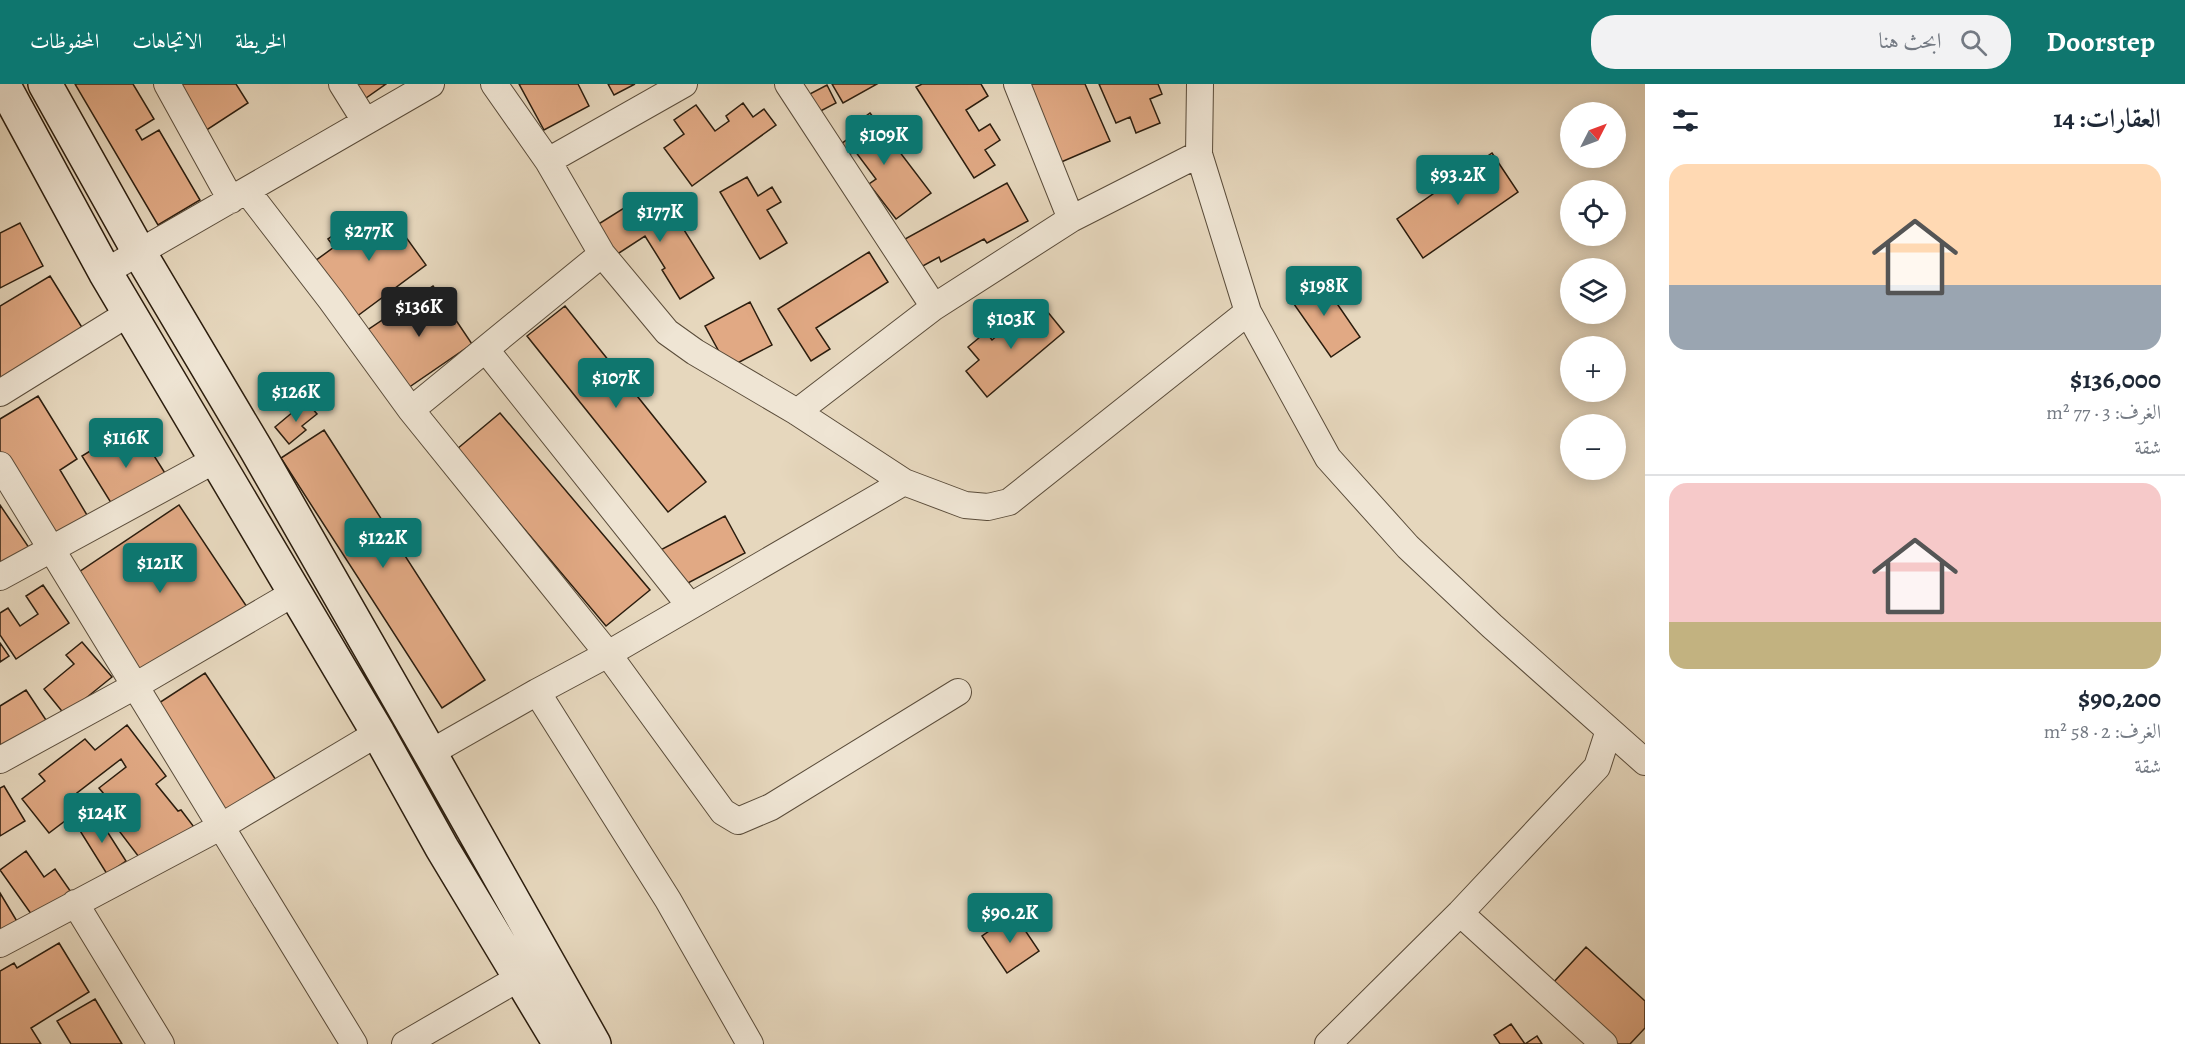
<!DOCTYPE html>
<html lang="ar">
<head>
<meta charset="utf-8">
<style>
  body { margin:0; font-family:Alegreya,Amiri,serif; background:#f2f2f3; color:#1f2937; direction:rtl; height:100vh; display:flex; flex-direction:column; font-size:22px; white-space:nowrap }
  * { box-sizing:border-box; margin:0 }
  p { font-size:20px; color:#747a83 }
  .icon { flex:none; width:33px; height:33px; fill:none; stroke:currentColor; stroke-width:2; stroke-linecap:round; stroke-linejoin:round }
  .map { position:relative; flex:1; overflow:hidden; direction:ltr }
  .details { display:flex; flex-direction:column; background:#fff; width:540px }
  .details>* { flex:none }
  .needle { width:39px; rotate:48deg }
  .buttons { position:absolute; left:1560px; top:18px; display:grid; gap:12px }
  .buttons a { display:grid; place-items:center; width:66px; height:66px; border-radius:50%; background:#fff; box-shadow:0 3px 15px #0003; font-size:30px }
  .price { position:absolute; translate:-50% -51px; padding:0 14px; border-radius:6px; background:#0f766e; color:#fff; font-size:20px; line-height:39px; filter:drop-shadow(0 2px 3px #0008) }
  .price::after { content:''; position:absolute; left:50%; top:36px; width:18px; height:14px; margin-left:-9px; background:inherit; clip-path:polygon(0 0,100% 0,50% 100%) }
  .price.active { background:#222; color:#fff }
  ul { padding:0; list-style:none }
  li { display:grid; align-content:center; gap:12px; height:318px; padding:0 24px }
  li+li { border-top:2px solid #e0e1e3 }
  li span { display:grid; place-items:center; height:186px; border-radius:18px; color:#555 }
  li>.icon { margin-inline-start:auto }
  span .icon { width:108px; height:108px; fill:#fffc; stroke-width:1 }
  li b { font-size:26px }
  h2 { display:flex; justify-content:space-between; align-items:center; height:72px; padding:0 24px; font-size:26px }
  header { display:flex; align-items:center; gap:36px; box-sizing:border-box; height:84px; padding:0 30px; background:#0f766e; color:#fff }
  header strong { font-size:28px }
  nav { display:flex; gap:33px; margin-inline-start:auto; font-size:21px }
  .search { width:420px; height:54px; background:#f2f2f3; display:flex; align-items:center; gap:15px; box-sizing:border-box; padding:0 21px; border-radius:24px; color:#747a83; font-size:22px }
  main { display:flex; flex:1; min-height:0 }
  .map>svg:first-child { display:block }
  .building { fill:#e1a984; stroke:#2b1d0e; stroke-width:1.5 }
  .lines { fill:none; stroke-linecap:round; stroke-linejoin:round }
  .street-casing { stroke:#5a4c3a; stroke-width:28 }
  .secondary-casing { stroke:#2b1d0e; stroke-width:36 }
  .street { stroke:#efe5d4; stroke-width:26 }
  .secondary { stroke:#efe5d4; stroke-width:33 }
</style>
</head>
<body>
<header>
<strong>Doorstep</strong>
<div class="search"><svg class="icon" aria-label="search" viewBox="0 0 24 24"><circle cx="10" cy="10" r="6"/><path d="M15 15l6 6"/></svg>ابحث هنا</div>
<nav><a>الخريطة</a><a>الاتجاهات</a><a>المحفوظات</a></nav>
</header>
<main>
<section class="details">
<h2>العقارات: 14<svg class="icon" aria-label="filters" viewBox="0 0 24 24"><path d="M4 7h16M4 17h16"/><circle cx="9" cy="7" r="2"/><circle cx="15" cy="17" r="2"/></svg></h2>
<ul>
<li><span style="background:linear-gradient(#ffd9b3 65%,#9aa5b1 0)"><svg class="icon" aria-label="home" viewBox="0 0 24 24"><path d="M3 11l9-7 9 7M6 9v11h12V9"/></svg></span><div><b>$136,000</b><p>الغرف: 3 · 77 m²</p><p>شقة</p></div></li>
<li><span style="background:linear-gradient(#f6c9c9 75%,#c2b280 0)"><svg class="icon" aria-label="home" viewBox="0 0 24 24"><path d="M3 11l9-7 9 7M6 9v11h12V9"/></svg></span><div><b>$90,200</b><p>الغرف: 2 · 58 m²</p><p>شقة</p></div></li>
</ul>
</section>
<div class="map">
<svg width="1645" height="960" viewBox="0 0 1645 960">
  <rect width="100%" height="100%" fill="#e6d7bd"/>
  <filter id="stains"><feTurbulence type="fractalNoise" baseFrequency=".00333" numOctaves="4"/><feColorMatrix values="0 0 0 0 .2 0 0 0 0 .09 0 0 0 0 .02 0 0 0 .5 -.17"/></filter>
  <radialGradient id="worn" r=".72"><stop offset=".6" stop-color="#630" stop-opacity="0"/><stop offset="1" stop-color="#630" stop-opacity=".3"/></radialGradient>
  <path class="building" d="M75,0H133L154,35L136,46L142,56L159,46L200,116L158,141Z
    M169,0H236L248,19L202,49Z
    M356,0H386L366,14Z
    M519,0H578L589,22L544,46Z
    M608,0H635L614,11Z
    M832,0H877L843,19Z
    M922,0H981L988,12L966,26L979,47L990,40L1000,56L985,66L995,81L974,94L916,3Z
    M1025,0H1085L1110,57L1059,79Z
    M1099,0H1158L1162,10L1150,15L1160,39L1136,49L1130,33L1116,39Z
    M827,1L836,19L813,31L804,13Z
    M743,19L753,33L764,25L776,41L692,102L664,64L684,50L674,36L696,21L715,47L729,37L726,32Z
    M870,29L931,109L896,135L869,100L876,95L855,67L839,78L831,67L852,52L847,46Z
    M1492,69L1518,108L1423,174L1397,135Z
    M747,93L758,112L772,103L781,118L767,126L787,159L760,175L720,108Z
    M1007,99L1028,137L987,159L984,155L941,178L939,173L921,183L905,155Z
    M661,109L714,194L680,215L662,186L665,184L645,152L616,171L597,141L624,124L636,145L644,140L635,125Z
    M365,129L374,142L390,131L426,181L356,233L315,177L334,163L328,155Z
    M20,139L43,182L0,204V149Z
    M869,168L888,198L816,244L830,265L811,277L778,225Z
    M50,192L83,245L0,295V222Z
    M1318,192L1360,253L1331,273L1289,213Z
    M433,202L472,260L405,306L366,247Z
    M750,218L772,261L728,284L705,242Z
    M565,222L706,398L668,428L527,252Z
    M1028,226L1037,236L1047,227L1064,248L987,313L966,287L979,276L968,263L986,248L992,256Z
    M38,312L77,375L60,386L87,431L50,454L0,374V335Z
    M306,317L317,330L302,342L306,346L289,360L275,343Z
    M500,329L650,506L606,542L457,365Z
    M134,340L170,397L118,430L82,372Z
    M324,346L485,596L442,624L281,374Z
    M0,421L36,474L0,498Z
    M179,421L249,526L140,599L70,494Z
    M725,432L745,469L669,509L649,472Z
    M43,501L69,539L16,575L0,551V529L8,524L20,542L38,530L26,512Z
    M82,558L112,593L65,631L44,605L74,580L66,571Z
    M0,559L9,572L0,578Z
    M205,589L276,696L216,735L142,630Z
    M26,606L48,639L0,666V622Z
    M127,641L166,692L156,700L178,727L181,726L194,743L145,781L110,735L119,728L99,704L126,683L121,675L77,709L86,721L49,749L22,715L45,697L39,690L85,655L95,666Z
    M4,702L25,737L0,752V704Z
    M96,730L126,777L107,790L77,742Z
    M26,767L44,793L55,785L71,808L34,834L0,786Z
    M0,809L21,844L0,856Z
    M1014,830L1039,867L1007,889L982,852Z
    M59,859L89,908L31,944L41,960H0V887L14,879L17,884Z
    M1586,863L1645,917V944L1630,960H1618L1552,900Z
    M95,915L122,960H71L57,937Z
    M1511,940L1525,960H1500L1494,951Z
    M1537,952L1542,960H1525Z"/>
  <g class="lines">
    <defs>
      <path id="street" d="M167,0L231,116
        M342,0L365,37
        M494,0L548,77L602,170L667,248L695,268L797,328L904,398L965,421L988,423L1009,418L1248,228
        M788,0L934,223
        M1017,0L1071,135
        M1200,0L1199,70L1248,228L1328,374L1408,463L1492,542L1645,678
        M548,77L684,0
        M247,107L331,216L411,326L608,570L723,728L738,737L771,723L958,608
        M105,188L431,0
        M486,266L690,522
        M0,309L129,229
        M411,326L602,170
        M797,328L934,223L1071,135L1199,70
        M0,381L354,960
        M0,493L215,376
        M537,608L668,816L750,960
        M430,669L537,608L608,570L904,398
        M0,676L135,602L294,509
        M75,819L161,960
        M1460,829L1604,960
        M0,860L222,742L378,649
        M405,960L519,894
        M1328,960L1460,829L1597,683L1609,646"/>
      <path id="secondary" d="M3,0L105,188L378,649L442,764L560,960
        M45,0L139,168L256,365L430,669L594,960"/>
    </defs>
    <use href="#street" class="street-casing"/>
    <use href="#secondary" class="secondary-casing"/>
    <use href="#street" class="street"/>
    <use href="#secondary" class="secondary"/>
  </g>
  <rect width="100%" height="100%" filter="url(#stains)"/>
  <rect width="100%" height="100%" fill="url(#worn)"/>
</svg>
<div class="buttons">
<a><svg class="needle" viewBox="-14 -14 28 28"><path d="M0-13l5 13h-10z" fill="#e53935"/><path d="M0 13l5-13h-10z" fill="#747a83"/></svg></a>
<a><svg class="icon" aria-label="locate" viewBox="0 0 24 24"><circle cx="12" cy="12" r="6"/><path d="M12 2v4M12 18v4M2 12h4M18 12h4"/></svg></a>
<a><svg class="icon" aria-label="layers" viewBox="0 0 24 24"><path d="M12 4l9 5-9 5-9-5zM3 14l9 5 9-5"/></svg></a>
<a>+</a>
<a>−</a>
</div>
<b class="price" style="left:884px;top:82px">$109K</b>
<b class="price" style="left:1458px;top:122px">$93.2K</b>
<b class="price" style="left:660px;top:159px">$177K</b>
<b class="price" style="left:369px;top:178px">$277K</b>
<b class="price" style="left:1324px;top:233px">$198K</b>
<b class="price active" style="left:419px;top:254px">$136K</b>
<b class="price" style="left:1011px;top:266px">$103K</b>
<b class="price" style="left:616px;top:325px">$107K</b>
<b class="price" style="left:296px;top:339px">$126K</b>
<b class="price" style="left:126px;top:385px">$116K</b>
<b class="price" style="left:383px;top:485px">$122K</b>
<b class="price" style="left:160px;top:510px">$121K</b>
<b class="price" style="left:102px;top:760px">$124K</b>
<b class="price" style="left:1010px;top:860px">$90.2K</b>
</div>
</main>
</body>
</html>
